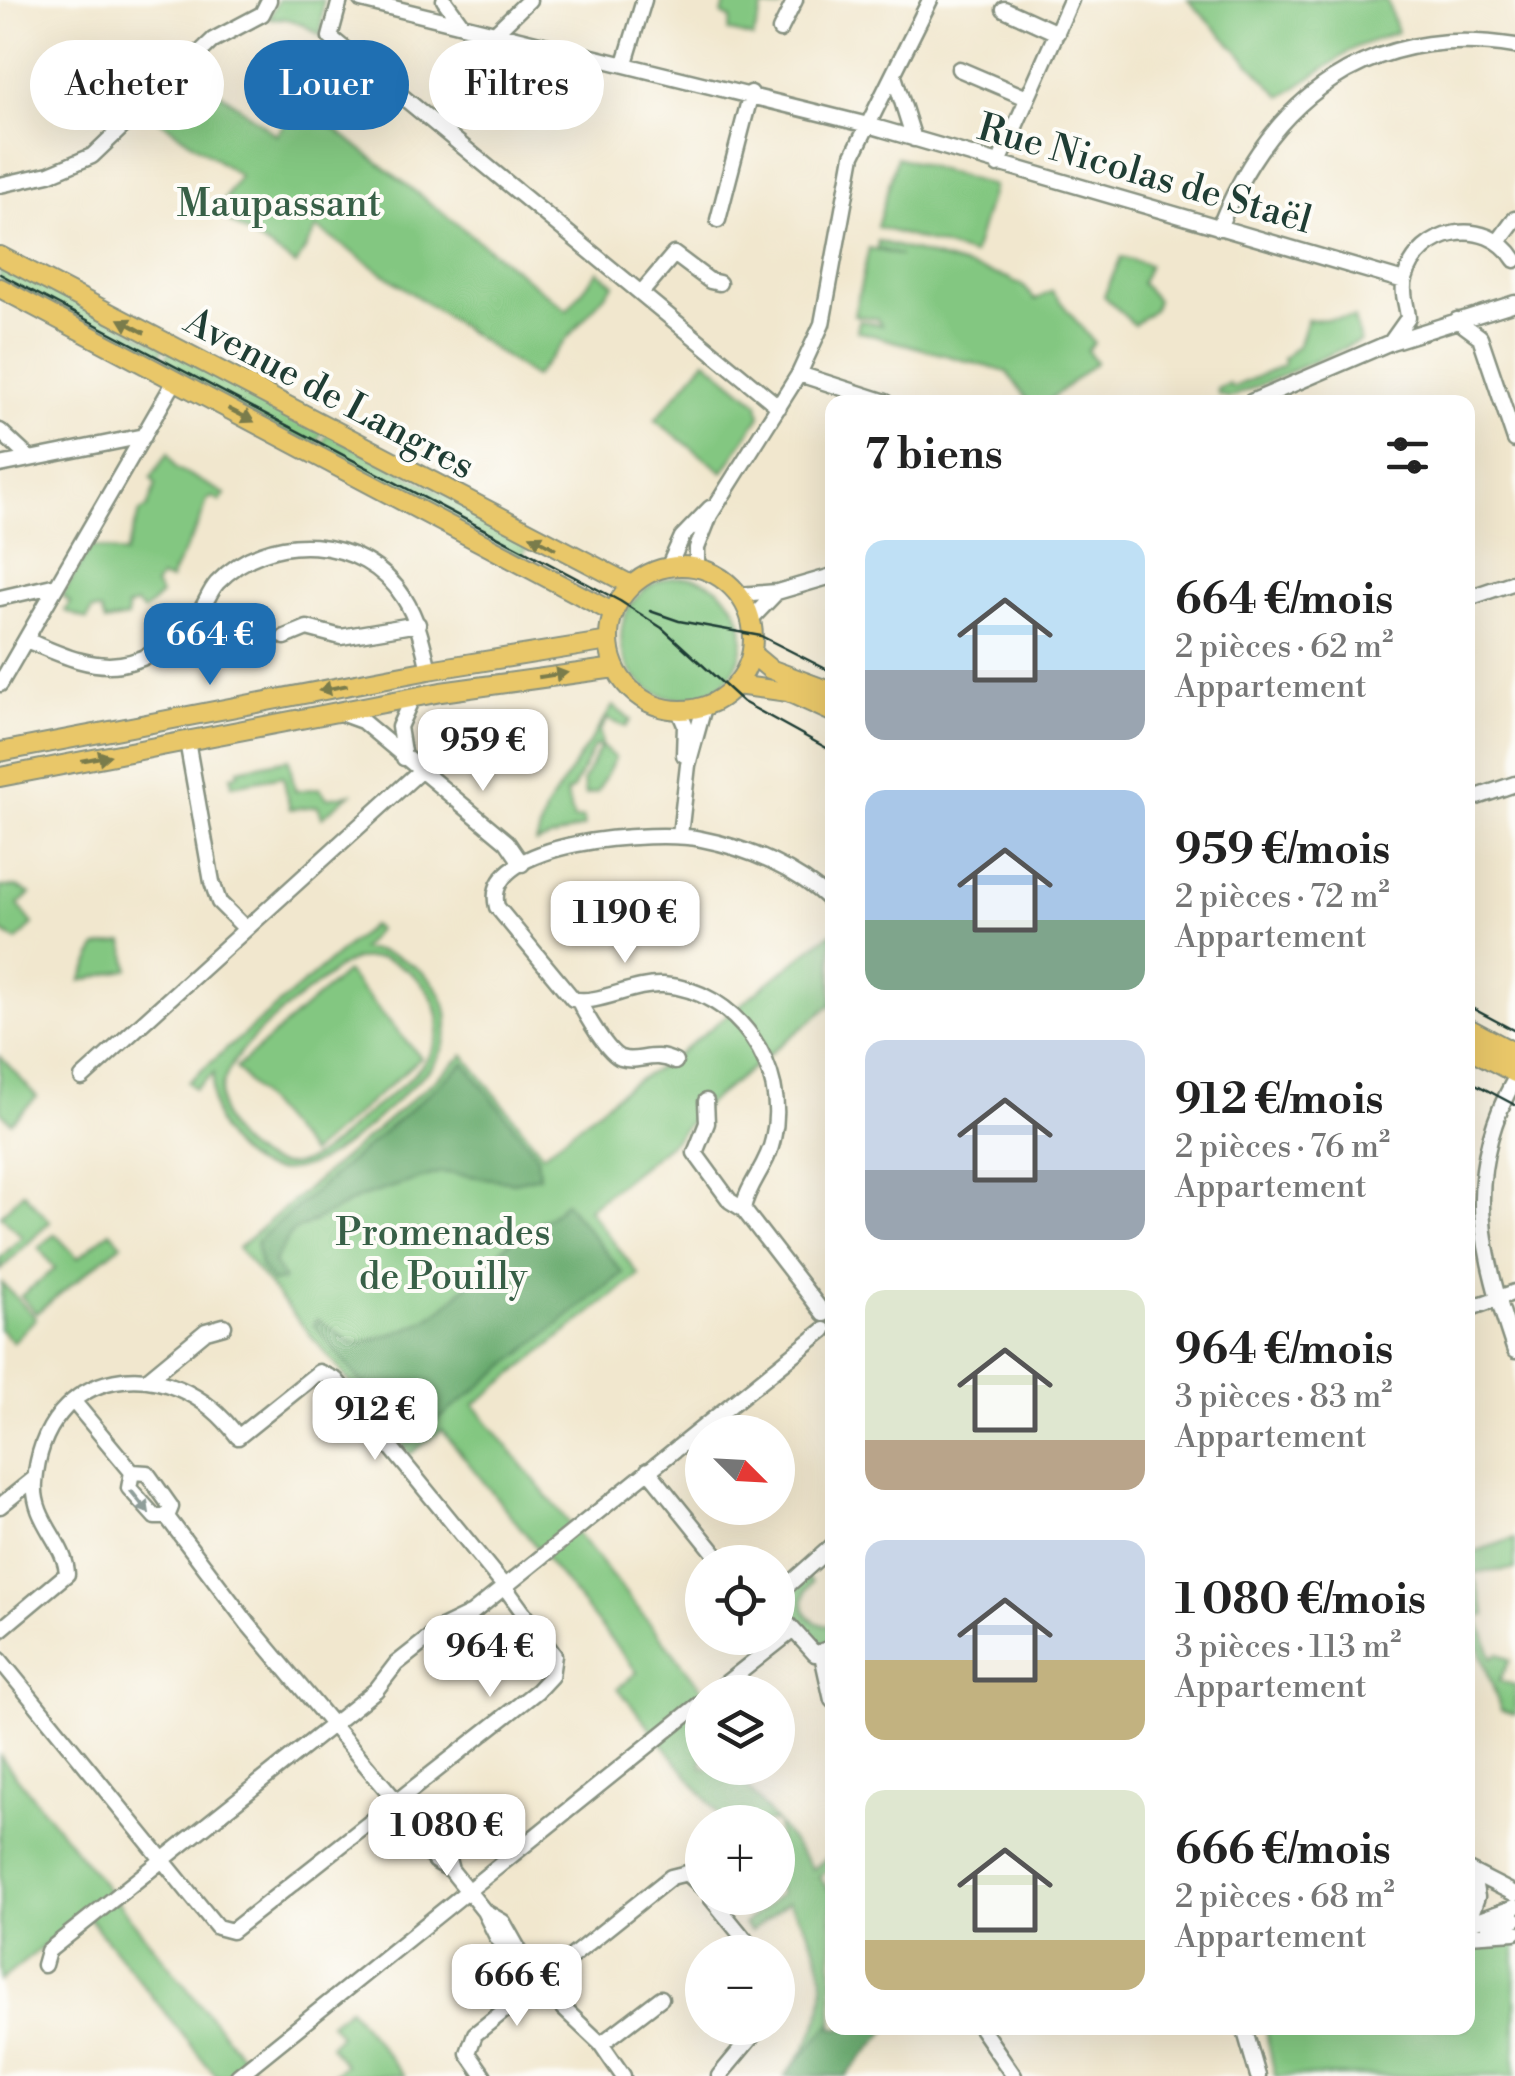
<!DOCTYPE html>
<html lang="fr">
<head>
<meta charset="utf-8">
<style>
  body { margin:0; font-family:"Libre Bodoni",serif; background:#f6f6f6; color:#222; height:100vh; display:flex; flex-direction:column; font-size:38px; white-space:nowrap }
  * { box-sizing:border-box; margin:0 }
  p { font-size:32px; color:#767676 }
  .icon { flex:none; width:55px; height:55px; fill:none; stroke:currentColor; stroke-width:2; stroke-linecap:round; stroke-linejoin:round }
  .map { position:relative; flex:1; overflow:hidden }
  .side { position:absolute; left:825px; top:395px; width:650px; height:1640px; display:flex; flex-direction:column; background:#fff; border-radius:20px; box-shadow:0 10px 40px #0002 }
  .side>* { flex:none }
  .banner { position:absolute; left:30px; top:40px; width:645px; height:90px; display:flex; gap:20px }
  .needle { width:65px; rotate:114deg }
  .controls { position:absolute; left:685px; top:1415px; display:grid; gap:20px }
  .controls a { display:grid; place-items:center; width:110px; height:110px; border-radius:50%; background:#fff; box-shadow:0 10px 40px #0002; font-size:50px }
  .price { position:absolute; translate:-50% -85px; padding:0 22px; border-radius:20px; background:#fff; color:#222; font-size:32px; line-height:65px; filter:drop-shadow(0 2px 5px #0008) }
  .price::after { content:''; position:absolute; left:50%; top:60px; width:30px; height:22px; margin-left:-15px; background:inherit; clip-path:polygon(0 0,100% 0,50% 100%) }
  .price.current { background:#1f6fb2; color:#fff }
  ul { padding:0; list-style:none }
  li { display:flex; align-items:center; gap:30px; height:250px; padding:0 40px }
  li span { display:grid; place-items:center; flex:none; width:280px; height:200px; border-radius:20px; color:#555 }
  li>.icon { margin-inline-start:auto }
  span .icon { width:120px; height:120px; fill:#fffc; stroke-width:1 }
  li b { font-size:42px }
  h2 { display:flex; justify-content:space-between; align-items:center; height:120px; padding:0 40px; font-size:42px }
  .chip { padding:0 35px; border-radius:45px; background:#fff; box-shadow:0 10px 40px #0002; font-size:35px; line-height:90px }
  .chip.current { background:#1f6fb2; color:#fff }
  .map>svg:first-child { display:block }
  .green { fill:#83c781; stroke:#51825a; stroke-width:2.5; fill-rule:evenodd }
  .forest { fill:#6aac6f; stroke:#447452; stroke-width:2.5 }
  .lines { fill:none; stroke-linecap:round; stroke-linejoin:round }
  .minor-casing { stroke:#889281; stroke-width:19 }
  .major-casing { stroke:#889281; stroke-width:22 }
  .minor { stroke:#fff; stroke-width:14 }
  .major { stroke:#e9c769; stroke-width:18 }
  .tram { stroke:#1f3d34; stroke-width:2.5 }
  .oneway { fill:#7a7b4c }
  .oneway2 { fill:#8f9e9a }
  .labels { text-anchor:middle; stroke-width:8; stroke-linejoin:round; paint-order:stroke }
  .street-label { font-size:38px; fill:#1f3d34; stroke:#fdfcf7 }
  .park-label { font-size:38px; fill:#386047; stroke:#fdfcf7 }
</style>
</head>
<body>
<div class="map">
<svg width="1515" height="2076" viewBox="0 0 1515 2076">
  <rect width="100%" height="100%" fill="#fdfcf7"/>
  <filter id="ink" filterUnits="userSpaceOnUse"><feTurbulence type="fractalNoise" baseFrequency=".01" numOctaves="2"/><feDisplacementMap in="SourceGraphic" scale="20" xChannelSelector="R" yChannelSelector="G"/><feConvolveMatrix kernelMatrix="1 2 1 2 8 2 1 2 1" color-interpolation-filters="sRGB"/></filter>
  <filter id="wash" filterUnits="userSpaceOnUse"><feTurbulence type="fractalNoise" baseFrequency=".0048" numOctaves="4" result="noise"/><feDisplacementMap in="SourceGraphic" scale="40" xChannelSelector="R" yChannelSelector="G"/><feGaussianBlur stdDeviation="2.25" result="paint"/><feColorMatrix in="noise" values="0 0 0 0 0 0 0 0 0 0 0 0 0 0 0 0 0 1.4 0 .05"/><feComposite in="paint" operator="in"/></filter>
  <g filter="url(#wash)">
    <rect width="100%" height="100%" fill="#f1e7ce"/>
    <path class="green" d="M278,0H323L321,36C306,25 288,15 269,19Z
      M726,0H789L779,9L763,7L753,38L728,31L731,19L722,15Z
      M1188,0H1387L1397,32L1356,47L1282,97Z
      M204,80L276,135L297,107L317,122L321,118L567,310L598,271L614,284L534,377L317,228L296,265L216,213L240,176L152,115L183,83L194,88Z
      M897,157L993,186L973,255L877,227Z
      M878,241L1008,278L1024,287L1035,300L1052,291L1094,343L1087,350L1096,362L1047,402H1029L1007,372L857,331L859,320L881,325L877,319L854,315L869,248L901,256L877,248Z
      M1121,257L1149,265L1141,283L1157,300L1154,309L1134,325L1104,296Z
      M0,260L164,347L155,366L0,282Z
      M1354,318L1360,341L1230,398L1219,395L1217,389L1229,384L1232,388L1284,365L1283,359L1299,344L1307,320Z
      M170,350L323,430L314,449L160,368Z
      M706,360L758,403L760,416L723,472L655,420Z
      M328,433L531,539L521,558L319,451Z
      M168,453L176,468L225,494L220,502L213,497L207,500C200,530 182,550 170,580L160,578L155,586L161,595L144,611L136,604L127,607V618L105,622L101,611L92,610L87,620L65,611L70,602L62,596L91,546L125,554L140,512L147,508L156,484L151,477Z
      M621 638a61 61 0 1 1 122 0a61 61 0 1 1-122 0Z
      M613,706L631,720L626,727L608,719L600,731L602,747L615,758L597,792L585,795L583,781L600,748L595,745L573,789L566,793L574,820L583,818L584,827L536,843L546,809Z
      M289,759L295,791L320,788L327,798L350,794L322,817L318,806L290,809L283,776L232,785L231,776L238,774V769Z
      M0,887H17L31,894L18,905L33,924L17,941L0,931Z
      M372,925L377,930L361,949C424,952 476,1009 431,1068C382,1110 301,1213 238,1152C215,1130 209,1103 214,1073L195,1089L188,1082ZM381,958C401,964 418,975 429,993C464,1050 398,1087 360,1119C341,1136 318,1163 291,1165C263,1167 236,1146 225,1121C198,1061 299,1001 339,967L355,959Z
      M832,932V1004L702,1108L673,1141L588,1209L639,1275L474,1405L705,1692L702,1768H732L776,1822H725L618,1688L637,1672L442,1430L410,1454L238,1248L464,1055L543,1154L629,1085L667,1063Z
      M124,942L129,969L81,981L97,947Z
      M346,972L421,1058L310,1154L236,1068Z
      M0,1056L37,1097L11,1122L0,1111Z
      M23,1192L50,1222L0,1270V1258L22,1237L1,1215Z
      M110,1231L122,1244L36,1313L21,1296L55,1269L39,1248L55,1234L78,1258Z
      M2,1283L36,1318L13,1342L0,1329Z
      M1515,1538V1569L1473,1573L1486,1615L1478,1617L1492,1658L1498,1653L1510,1660L1499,1681L1515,1685V1714L1501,1710L1468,1618V1554Z
      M805,1575L812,1582C795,1602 806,1626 832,1626V1643L819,1649L780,1603Z
      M0,1756L240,2054L261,2076H216L85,1913L0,1981Z
      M778,1824L813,1869L832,1854V1866L819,1877L832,1894V2028H889L846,2076H785C835,2017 836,1961 788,1902L751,1931L744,1924L781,1894L778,1888Z
      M1497,1942L1515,1944V2076H1275L1265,2028H1468V1943Z
      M349,2008L404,2076H331L345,2065L330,2045L340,2035L330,2023Z"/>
    <path class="forest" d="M464,1063L537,1155L539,1176L514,1182L441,1172L361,1197L291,1233L274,1262L284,1280L272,1282L260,1266L256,1242Z
      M565,1202L623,1273L410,1442L313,1324L317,1319L355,1345C385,1335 417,1330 442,1309C468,1287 489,1260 515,1237C536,1220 547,1224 565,1202Z
      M832,2022V2028H889L846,2076H785Z"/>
  </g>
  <g filter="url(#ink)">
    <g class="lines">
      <defs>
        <path id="minor" d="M340,0L330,37L779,407
          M361,0L868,125L1404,281
          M444,0L462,25
          M1004,9L1057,33
          M780,30L795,0
          M496,32L529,0
          M625,63L644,0
          M959,69L1027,98
          M894,76L914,139
          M998,165L1071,0
          M0,185L49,174L92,156L213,40L262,14L269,0
          M718,220L751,93
          M1219,228C1271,97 1371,23 1515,46
          M1498,242L1515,219
          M641,293L674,254L710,281L719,283
          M1457,320L1480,337L1515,440
          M1391,342L1408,318C1407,304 1401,293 1405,279C1419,228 1486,215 1515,260
          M799,374L886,402
          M1251,402L1391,342L1515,303
          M0,431L30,459
          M0,465L144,436
          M697,567V548L710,515L799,374L822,324L853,155L930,0
          M668,568L682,537L710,508
          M739,595L777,592
          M0,598L57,585
          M1468,598L1515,582
          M751,619L777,592L832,576
          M285,637L307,628L341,637L418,624
          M26,640C55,652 88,669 121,664C151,659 179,640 197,616C205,606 209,592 217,583C268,529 364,534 404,598C418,620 423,645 429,670
          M0,684L175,381
          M679,711L685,725L684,755
          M340,713L362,721L507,842L522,864
          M187,741L212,882L219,902L246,929
          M404,758L399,727L412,698
          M1468,800L1515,784
          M680,835L688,765L704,707
          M579,1001C585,1014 608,1054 621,1058C638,1064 653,1050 675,1062
          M82,1078L420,771
          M1515,1079C1461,1175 1482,1254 1515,1351
          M706,1101L707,1123L695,1153L730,1201L743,1209
          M1468,1309L1515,1292
          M824,1314L743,1209C747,1185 768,1165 773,1139C790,1069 737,990 663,985C633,983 596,1006 573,999L497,907C479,839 659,830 701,839C748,848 797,869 832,902
          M149,1378L206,1331L224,1326
          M74,1402L132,1472
          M648,1470L722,1562
          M132,1472L129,1488L155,1517H167L248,1624L407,1814L420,1842L435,1861L451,1870L484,1911L498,1939L525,1961
          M132,1472L147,1473L171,1507L167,1517
          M0,1506L35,1478
          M778,1594L832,1546
          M778,1613L815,1654L832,1647
          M0,1630L67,1574C66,1543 32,1521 35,1483C43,1365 171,1345 238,1437L319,1372L336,1380L504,1586L554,1655L551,1676L537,1691L232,1931L217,1927L0,1660
          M822,1655L832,1700
          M715,1692L792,1631
          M411,1820C431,1832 446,1846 451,1870
          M1468,1870L1515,1894
          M711,1898L755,1952
          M484,1911L503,1922L525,1961L563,2008L601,2044L623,2076
          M1468,1923L1477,1897L1473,1875
          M1468,1924L1515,1907
          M1488,1924L1515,1919
          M1468,1935L1515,1932
          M44,1965L48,1951L376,1690L396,1664L443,1627L472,1613L824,1330
          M981,2028L1014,2076
          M1244,2028L1258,2076
          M601,2044L661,1998
          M238,2076L702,1702
          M484,2076L468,2053L475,2034L671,1877L687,1873L702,1887
          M719,2076L759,2028"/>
        <path id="major" d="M0,256L631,585
          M0,288L614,613
          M609 638a72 72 0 1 1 144 0a72 72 0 1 1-144 0Z
          M752,654L770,669L832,692
          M736,685L788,692L832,712
          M0,752L429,670L609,641
          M0,777L441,692L615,668
          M1468,1028L1515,1053
          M1468,1048L1515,1073"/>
      </defs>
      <use href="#minor" class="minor-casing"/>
      <use href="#major" class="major-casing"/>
      <use href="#minor" class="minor"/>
      <use href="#major" class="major"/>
      <path class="tram" d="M0,274L620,601L662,628L743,702L832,751
        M650,611L679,621L761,636L832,672
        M1468,1006L1515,1031
        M1468,1080L1515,1105"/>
    </g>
    <defs><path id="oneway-solid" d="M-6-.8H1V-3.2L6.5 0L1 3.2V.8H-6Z" transform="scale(2.5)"/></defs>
    <g class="oneway">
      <use href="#oneway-solid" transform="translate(132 326) rotate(-152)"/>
      <use href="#oneway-solid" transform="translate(241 415) rotate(27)"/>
      <use href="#oneway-solid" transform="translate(543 542) rotate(-152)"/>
      <use href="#oneway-solid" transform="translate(553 675) rotate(-9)"/>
      <use href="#oneway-solid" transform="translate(333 688) rotate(169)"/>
      <use href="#oneway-solid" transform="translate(96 758) rotate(-11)"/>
    </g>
    <use class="oneway2" href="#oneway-solid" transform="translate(140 1502) rotate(51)"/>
  </g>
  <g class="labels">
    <g class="street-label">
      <text transform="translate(1145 173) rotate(16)" y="13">Rue Nicolas de Staël</text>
      <text transform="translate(330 393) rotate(28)" y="13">Avenue de Langres</text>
    </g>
    <g class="park-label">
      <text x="279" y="216">Maupassant</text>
      <text x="443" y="1245">Promenades<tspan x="443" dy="44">de Pouilly</tspan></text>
    </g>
  </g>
</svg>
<div class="controls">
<a><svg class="needle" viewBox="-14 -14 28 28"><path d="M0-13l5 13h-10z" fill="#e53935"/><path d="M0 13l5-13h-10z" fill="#767676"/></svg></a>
<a><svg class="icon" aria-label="locate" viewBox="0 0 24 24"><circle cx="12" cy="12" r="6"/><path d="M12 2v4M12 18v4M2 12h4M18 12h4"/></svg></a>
<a><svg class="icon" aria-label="layers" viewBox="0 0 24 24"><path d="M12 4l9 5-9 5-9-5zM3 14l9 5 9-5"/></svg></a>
<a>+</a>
<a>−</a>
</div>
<b class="price current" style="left:210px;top:688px">664 €</b>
<b class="price" style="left:483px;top:794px">959 €</b>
<b class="price" style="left:625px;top:966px">1 190 €</b>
<b class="price" style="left:375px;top:1463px">912 €</b>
<b class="price" style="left:490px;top:1700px">964 €</b>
<b class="price" style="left:447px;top:1879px">1 080 €</b>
<b class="price" style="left:517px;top:2029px">666 €</b>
<div class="banner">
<a class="chip">Acheter</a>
<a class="chip current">Louer</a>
<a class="chip">Filtres</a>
</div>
<section class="side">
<h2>7 biens<svg class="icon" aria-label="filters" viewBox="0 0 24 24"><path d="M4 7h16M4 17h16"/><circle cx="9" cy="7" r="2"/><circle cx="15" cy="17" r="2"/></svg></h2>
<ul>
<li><span style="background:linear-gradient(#bfe0f5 65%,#9aa5b1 0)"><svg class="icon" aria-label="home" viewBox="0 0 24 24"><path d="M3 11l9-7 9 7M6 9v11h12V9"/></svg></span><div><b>664 €/mois</b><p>2 pièces · 62 m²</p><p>Appartement</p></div></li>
<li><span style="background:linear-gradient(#a9c7e8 65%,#7fa58c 0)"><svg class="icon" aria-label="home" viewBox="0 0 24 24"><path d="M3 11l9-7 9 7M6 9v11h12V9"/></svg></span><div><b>959 €/mois</b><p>2 pièces · 72 m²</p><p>Appartement</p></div></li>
<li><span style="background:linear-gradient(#c9d6e8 65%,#9aa5b1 0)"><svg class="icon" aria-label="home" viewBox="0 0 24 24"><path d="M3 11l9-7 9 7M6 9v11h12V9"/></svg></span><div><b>912 €/mois</b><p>2 pièces · 76 m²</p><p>Appartement</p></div></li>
<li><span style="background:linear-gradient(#dfe7d0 75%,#b9a48a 0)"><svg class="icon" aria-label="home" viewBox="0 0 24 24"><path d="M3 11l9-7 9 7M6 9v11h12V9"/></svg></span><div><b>964 €/mois</b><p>3 pièces · 83 m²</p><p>Appartement</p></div></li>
<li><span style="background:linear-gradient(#c9d6e8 60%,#c2b280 0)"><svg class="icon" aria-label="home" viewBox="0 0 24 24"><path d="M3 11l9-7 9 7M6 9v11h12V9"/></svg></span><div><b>1 080 €/mois</b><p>3 pièces · 113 m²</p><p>Appartement</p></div></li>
<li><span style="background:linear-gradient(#dfe7d0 75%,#c2b280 0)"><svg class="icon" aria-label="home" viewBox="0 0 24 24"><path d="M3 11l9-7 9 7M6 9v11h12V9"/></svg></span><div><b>666 €/mois</b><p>2 pièces · 68 m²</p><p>Appartement</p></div></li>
</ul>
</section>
</div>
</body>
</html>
